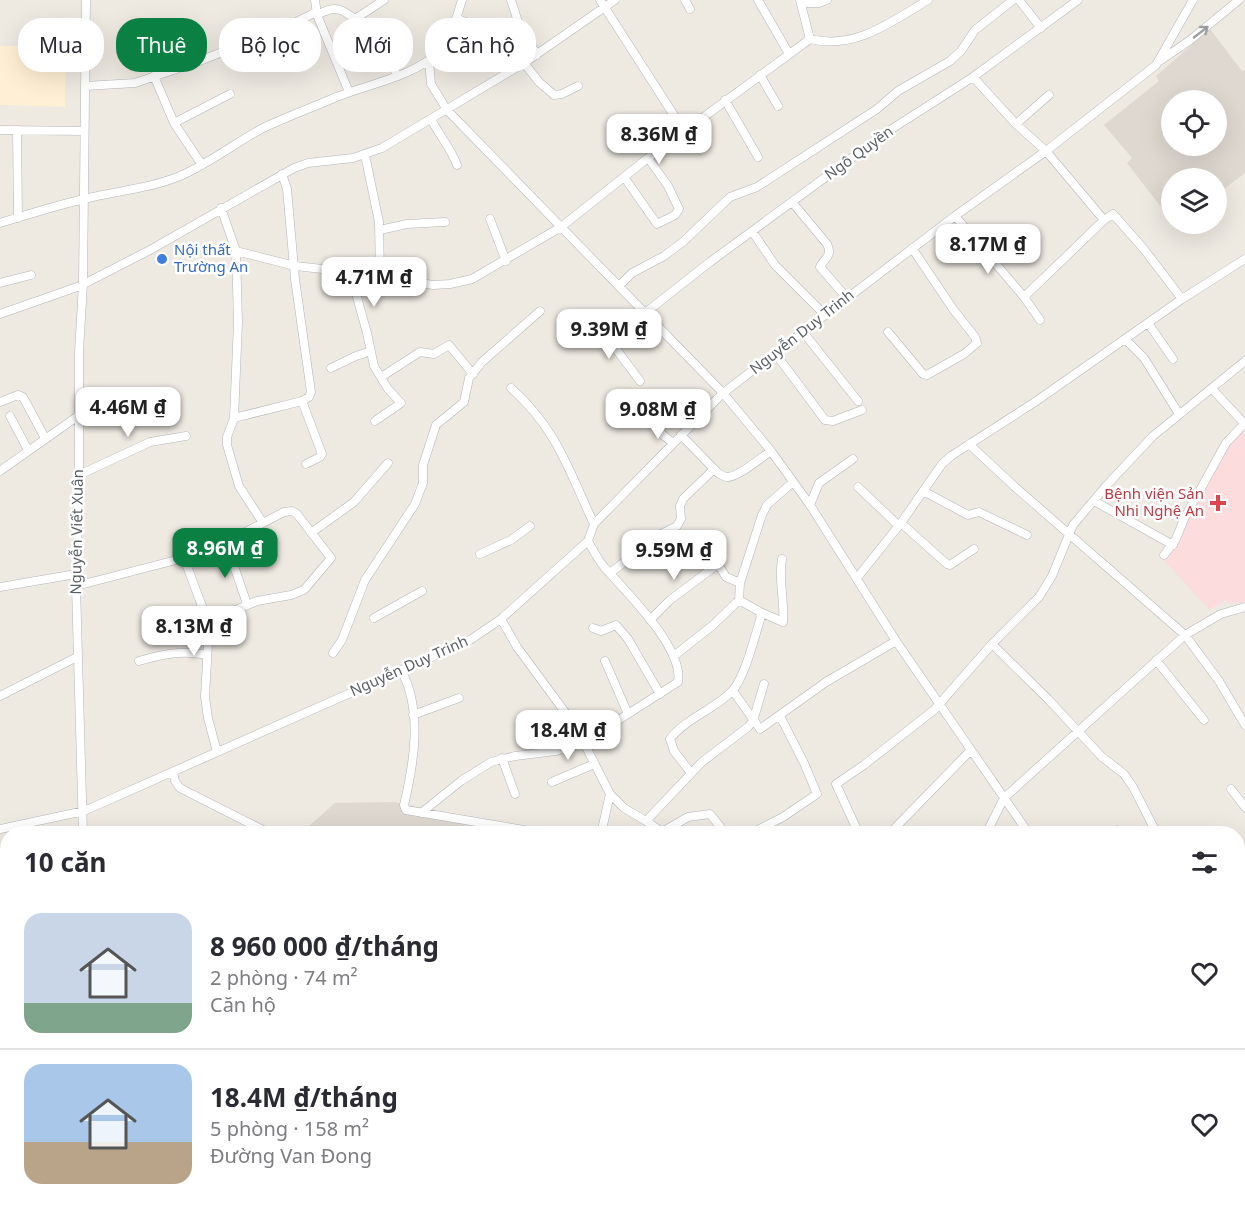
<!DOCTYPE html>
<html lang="vi">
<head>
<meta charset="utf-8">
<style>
  body { margin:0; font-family:"Noto Sans",sans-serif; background:#f2f2f3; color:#2b2b33; height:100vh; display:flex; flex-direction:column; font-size:22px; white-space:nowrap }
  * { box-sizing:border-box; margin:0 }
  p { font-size:20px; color:#7c7c81 }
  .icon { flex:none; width:33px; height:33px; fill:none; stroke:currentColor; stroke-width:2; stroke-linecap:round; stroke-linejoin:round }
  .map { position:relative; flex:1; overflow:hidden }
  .side { position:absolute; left:0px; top:826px; width:1245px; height:386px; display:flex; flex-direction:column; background:#fff; border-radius:24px 24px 0 0; box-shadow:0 6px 24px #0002 }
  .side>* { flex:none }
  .banner { position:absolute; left:18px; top:18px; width:600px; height:54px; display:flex; gap:12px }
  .controls { position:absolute; left:1161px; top:90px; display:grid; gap:12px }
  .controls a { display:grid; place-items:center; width:66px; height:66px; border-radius:50%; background:#fff; box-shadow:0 6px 24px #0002; font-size:30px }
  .price { position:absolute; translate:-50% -51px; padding:0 14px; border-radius:12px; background:#fff; color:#222; font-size:20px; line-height:39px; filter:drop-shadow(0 2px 3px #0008) }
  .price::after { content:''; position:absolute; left:50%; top:36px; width:18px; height:14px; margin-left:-9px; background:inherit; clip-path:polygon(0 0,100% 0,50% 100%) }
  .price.current { background:#0b8043; color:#fff }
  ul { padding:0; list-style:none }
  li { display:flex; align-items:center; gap:18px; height:150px; padding:0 24px }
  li+li { border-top:2px solid #e1e1e2 }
  li span { display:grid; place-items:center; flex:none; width:168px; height:120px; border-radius:18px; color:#555 }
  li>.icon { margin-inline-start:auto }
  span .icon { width:72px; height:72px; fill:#fffc; stroke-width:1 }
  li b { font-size:26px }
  h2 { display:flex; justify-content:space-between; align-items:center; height:72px; padding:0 24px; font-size:26px }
  .chip { padding:0 21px; border-radius:24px; background:#fff; box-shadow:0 6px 24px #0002; font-size:21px; line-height:54px }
  .chip.current { background:#0b8043; color:#fff }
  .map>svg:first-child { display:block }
  .commercial { fill:#fff0d5 }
  .education { fill:#ded8d0; fill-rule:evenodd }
  .medical { fill:#fcdcdd }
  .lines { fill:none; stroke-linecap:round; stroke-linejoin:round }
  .minor-casing { stroke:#b2b6ba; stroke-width:9 }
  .minor { stroke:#fff; stroke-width:8 }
  .oneway { stroke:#9c9fa1 }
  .shop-dot { fill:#3f7fe0; stroke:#fff; stroke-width:2 }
  .health-dot { fill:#e0444e; stroke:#fff; stroke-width:2 }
  .labels { text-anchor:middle; stroke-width:5; stroke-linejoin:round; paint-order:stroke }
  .street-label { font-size:15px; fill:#5a5f63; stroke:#fff }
  .shop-label { font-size:15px; fill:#366cbe; stroke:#fff; text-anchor:start }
  .health-label { font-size:15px; fill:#be3a42; stroke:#fff; text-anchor:end }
</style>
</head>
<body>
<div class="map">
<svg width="1245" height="1211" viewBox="0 0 1245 1211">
  <rect width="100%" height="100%" fill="#eee9e1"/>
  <path class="commercial" d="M0,46H66L65,107L0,105Z"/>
  <path class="education" d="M1210,29L1242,71L1245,70V173L1217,194L1216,178H1172L1171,220L1127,163L1132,158L1104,125L1159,81L1156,76ZM1172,100H1216V146H1172Z
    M394,802L548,834H300L335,803Z
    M90,1205V1204L367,1205V1211H90Z"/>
  <path class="medical" d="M1241,431L1245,433V602L1230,603L1225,600L1219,605L1209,609L1161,557L1164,555L1217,452Z"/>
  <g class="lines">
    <defs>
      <path id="minor" d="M315,0L317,15L349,92
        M511,0L519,25L537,55
        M600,0L684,131
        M685,0L690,9
        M758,0L789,54
        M800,0L810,39
        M1019,0L1041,28
        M801,3H819L827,0
        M317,15C323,12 328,9 335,9C356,10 389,59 398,76
        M456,18L496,35L518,67
        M355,19L384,0
        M429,60L431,84L447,110L723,393L771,451L810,505L896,641L1029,834
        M1161,60L1189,41L1239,0
        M524,63L539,82L554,95L562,94L578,86
        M760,75L778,106
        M154,76L174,123L202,165
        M973,77L1016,124L1046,151L1104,220
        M85,86L135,83L197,62L288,26L316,12
        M725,100L758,157
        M431,119C439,135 451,148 457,165
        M174,123L230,94
        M1016,124L1049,95
        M0,130L84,131
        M17,130L18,218
        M365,155L379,222L380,276
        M624,177L657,224L675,215L679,209L668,186L648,158
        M792,202L827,244C833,256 825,257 820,267L847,298
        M221,208L236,251L238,322L234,418L227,437V445L239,486L263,523
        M955,216L1024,297L1040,320
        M490,219L506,261
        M0,223C29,214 58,205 88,198C118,191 151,188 180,176C210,163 235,143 263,128C286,117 311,108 334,98C368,84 410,78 438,53C452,40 456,18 462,0
        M380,230L407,224L445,222
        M752,231L775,265L825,315
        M236,251L295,266L350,272L433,285L450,284L472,279L561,227L648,158L810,39C855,50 891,22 928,0
        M350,272L367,333L374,366L388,389L401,403L375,421
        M0,283L31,275
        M619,286L632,273L664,256L684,241L730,197L757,187L877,109L898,91L950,61L961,51L975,30L1013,0
        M1024,297L1104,220L1113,214L1143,248L1182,299
        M645,313L710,262L887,132L973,77L1078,0
        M0,314L80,286L150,250L294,168L308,163L353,158L382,148L524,63L615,0
        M1148,323L1173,359
        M606,324L613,345L640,381
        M803,332L858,401
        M888,332L923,374L927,375L964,354L977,343L975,337L953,309L912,248
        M1125,339L1144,358L1179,414
        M775,353L825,420L833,421L862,410
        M331,368L356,356L371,351
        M381,377L420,352L434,354L449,345L473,374
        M511,388C557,429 569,471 594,524
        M1212,389L1245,424
        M302,401L322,454L320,457L306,464
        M0,402L18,395L23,397L45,438
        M642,409L663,435L673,443
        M10,416L28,450
        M234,418L302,401L309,397L311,392L295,279L287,189L282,174
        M681,435L718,473C720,474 725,477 727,477C737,478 762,457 771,451
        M969,444L1015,487L1185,635L1219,681L1245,725
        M0,471L78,416
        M79,475L150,442L186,436
        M858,487L899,526
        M923,491L968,515L979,512L1027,535
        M1094,501L1173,545
        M810,505L819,483L853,459
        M901,523L947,564L950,565L974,549
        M311,533L354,502L388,463
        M223,544L234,566L247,604
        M711,553L726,577L740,583
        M480,554L511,540L530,526
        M1164,555L1176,539L1184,519L1226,443L1245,423
        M184,558L209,625L205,697L208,718L217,752
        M610,573L659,535L677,526L681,519L680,506L683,499L714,469
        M857,578L901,523L942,464L951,456L1035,402L1182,299L1245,259
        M76,586L207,552L284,512L292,511L297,514L331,558L304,590L291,595L257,601L208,622
        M0,587L76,574
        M739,600L762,613L783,622C785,601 778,580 782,559
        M374,618L422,591
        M501,619L517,647L576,727L610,794L624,808L646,821L702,762L748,727L753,721L764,684
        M650,620L670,600L718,564
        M593,628L601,631L616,625L628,639L660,694
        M992,644L1048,699L1102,757L1124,774L1133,787L1157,834
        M333,653L342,640L365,580L415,504L423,483V465L436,425L464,402L469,378L482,362L540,311
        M675,655L712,626L739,600L740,583L762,515L767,505L793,482
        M1156,660L1204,720
        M139,661C163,654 183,650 207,655
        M605,661L628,714
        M401,670C423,710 414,763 404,805L406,810L548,834
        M733,691L760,729L826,682L896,641
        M0,696L77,657
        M413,715L459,698
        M502,758L515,794
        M173,772L175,781L180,788L271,834
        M691,773L674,751L670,739C686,718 714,710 732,691C745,678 756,632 762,613
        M552,782L594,764
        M1231,789L1245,807
        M421,813L461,781L491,762L515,756L556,751L584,742L678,682C684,648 627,593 605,568C598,560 593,550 588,541
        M646,821L662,832L688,817L710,814L726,834
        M0,829L84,811L470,640L501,619L588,541L594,524L723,393L955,216L1046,151L1156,65L1193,0
        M83,834L76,586L79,475V352L83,284L86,0
        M601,834L610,794
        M750,834L783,817L817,794L804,763L780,716
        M859,834L836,784L864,765L934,710L992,644L1039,597L1052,576L1073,525L1106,486L1153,436L1245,361
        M889,834L971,750
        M986,834L1004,798L1185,635L1221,614L1245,607
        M1112,834L1117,830
        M1238,869L1245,855
        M1238,911H1245
        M1238,993L1245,987
        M0,1027H8
        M1238,1038L1245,1049
        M1238,1134L1242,1135
        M0,1137L2,1123L8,1122
        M72,1204L73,1211
        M625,1204L627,1211
        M788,1204L790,1211
        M1082,1204L1083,1211
        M1128,1204V1211
        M887,1211L888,1204
        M939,1211V1204
        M988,1211V1204
        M1036,1211V1204"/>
    </defs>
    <use href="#minor" class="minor-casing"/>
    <use href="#minor" class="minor"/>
  </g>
  <defs><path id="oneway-shaft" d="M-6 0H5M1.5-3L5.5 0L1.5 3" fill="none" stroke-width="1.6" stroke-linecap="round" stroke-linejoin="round" transform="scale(1.5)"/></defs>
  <use class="oneway" href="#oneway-shaft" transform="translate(1201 32) rotate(-38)"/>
  <circle class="shop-dot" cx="162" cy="259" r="6"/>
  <path class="health-dot" d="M1215 494h6v6h6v6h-6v6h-6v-6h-6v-6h6z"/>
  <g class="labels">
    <g class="street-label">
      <text transform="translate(859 153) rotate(-36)" y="5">Ngô Quyền</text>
      <text transform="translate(802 332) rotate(-38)" y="5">Nguyễn Duy Trinh</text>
      <text transform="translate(77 532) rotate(-89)" y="5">Nguyễn Viết Xuân</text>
      <text transform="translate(409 666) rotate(-24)" y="5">Nguyễn Duy Trinh</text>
    </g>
    <g class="shop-label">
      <text x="174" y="255">Nội thất<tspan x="174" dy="17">Trường An</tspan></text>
    </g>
    <g class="health-label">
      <text x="1204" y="499">Bệnh viện Sản<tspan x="1204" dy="17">Nhi Nghệ An</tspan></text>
    </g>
  </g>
</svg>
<div class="controls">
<a><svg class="icon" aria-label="locate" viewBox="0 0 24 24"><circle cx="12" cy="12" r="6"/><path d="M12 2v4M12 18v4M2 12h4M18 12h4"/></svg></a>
<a><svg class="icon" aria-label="layers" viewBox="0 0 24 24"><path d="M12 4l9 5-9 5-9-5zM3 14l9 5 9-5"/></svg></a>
</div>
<b class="price" style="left:659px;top:165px">8.36M ₫</b>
<b class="price" style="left:988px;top:275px">8.17M ₫</b>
<b class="price" style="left:374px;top:308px">4.71M ₫</b>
<b class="price" style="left:609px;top:360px">9.39M ₫</b>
<b class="price" style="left:128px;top:438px">4.46M ₫</b>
<b class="price" style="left:658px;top:440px">9.08M ₫</b>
<b class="price current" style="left:225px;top:579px">8.96M ₫</b>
<b class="price" style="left:674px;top:581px">9.59M ₫</b>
<b class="price" style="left:194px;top:657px">8.13M ₫</b>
<b class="price" style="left:568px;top:761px">18.4M ₫</b>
<div class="banner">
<a class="chip">Mua</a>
<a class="chip current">Thuê</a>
<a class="chip">Bộ lọc</a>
<a class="chip">Mới</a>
<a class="chip">Căn hộ</a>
</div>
<section class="side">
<h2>10 căn<svg class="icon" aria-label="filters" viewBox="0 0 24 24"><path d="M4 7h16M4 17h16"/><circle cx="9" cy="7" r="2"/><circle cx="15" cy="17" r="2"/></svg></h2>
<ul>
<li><span style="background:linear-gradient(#c9d6e8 75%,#7fa58c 0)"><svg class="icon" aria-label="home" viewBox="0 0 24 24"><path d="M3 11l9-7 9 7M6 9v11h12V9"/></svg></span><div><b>8 960 000 ₫/tháng</b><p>2 phòng · 74 m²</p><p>Căn hộ</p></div><svg class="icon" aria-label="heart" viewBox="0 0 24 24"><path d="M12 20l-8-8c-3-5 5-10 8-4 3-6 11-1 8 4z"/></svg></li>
<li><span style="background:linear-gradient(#a9c7e8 65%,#b9a48a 0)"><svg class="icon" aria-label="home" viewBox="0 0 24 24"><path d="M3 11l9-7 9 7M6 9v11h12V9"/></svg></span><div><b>18.4M ₫/tháng</b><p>5 phòng · 158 m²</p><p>Đường Van Đong</p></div><svg class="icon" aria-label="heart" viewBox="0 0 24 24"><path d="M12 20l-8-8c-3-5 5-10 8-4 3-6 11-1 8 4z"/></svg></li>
</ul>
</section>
</div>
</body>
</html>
